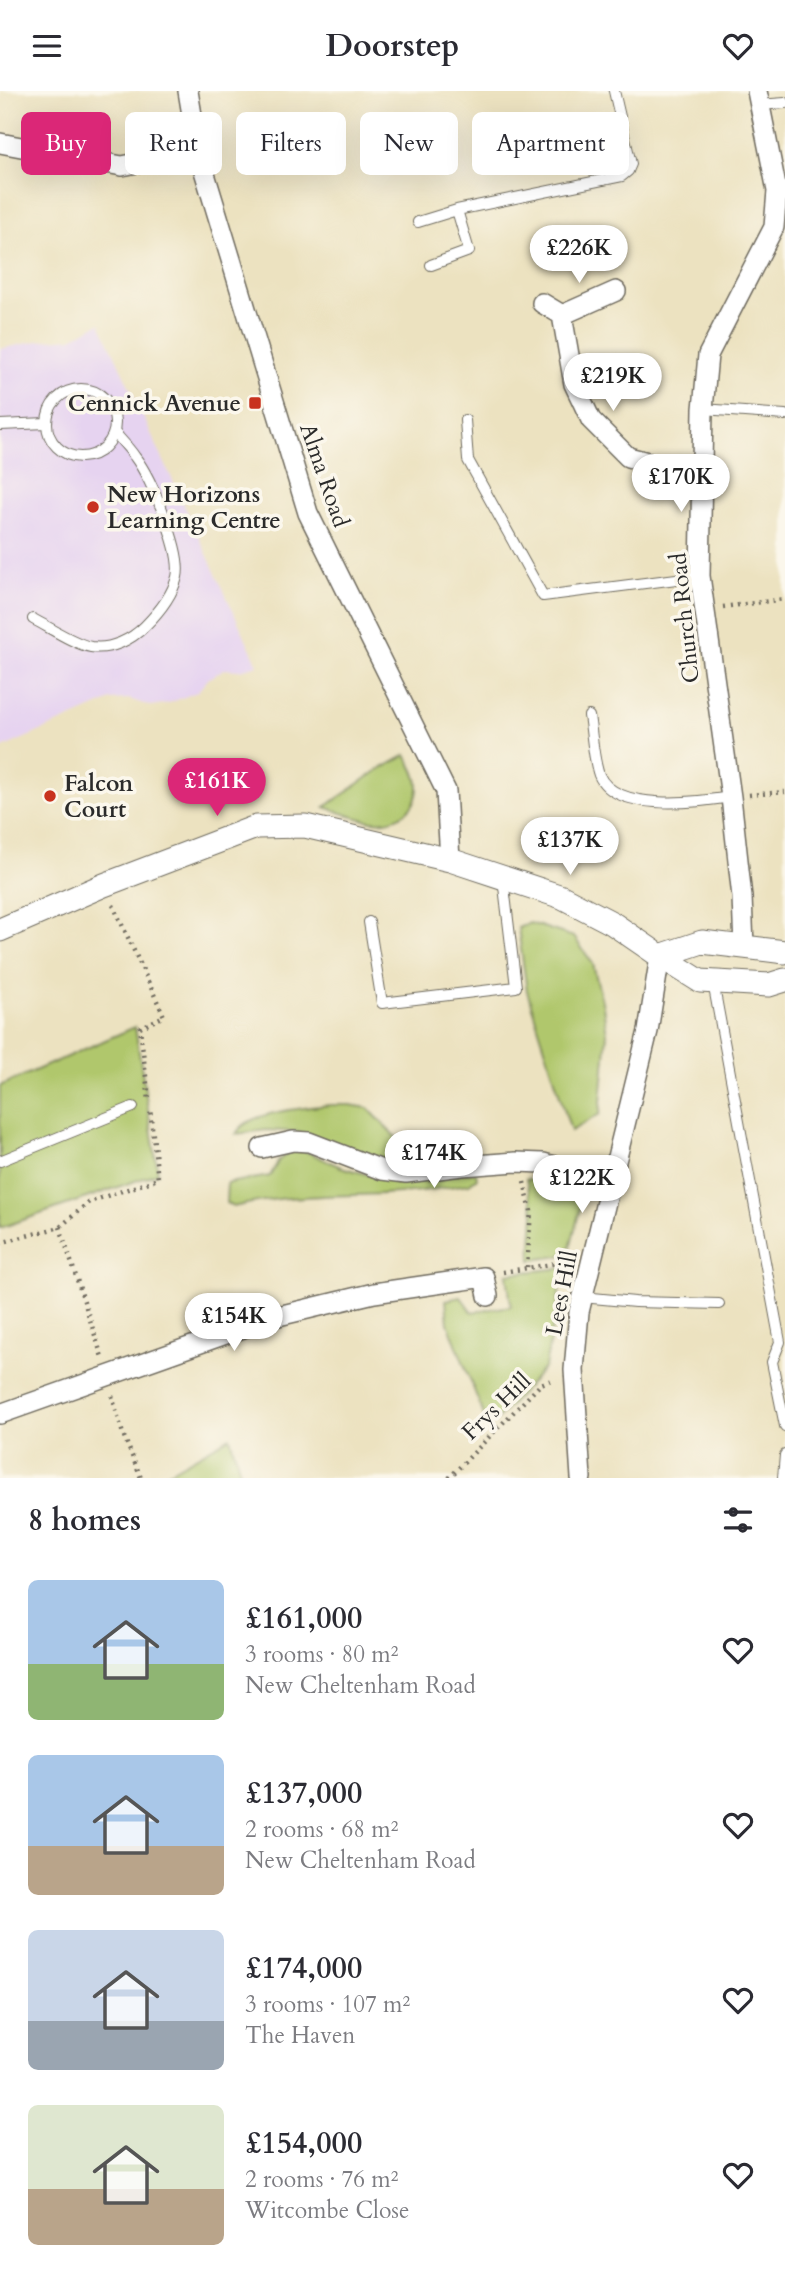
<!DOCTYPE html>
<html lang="en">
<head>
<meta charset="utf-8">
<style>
  body { margin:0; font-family:Cardo,serif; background:#f7f7f7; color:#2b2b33; height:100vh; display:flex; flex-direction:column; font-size:26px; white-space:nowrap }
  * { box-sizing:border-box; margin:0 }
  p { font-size:23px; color:#7c7c81 }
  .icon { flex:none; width:38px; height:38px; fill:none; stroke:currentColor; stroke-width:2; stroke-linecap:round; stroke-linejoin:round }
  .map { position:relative; height:1387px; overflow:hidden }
  .details { display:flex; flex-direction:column; background:#fff; flex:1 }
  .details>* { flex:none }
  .banner { position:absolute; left:21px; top:21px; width:744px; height:63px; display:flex; gap:14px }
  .price { position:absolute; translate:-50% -60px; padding:0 16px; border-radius:24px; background:#fff; color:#222; font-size:23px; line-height:46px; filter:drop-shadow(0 2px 4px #0008) }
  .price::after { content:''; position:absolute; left:50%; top:42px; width:21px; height:16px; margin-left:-10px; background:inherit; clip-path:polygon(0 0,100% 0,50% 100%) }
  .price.selected { background:#db2777; color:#fff }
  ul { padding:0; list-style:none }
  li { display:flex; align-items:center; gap:21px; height:175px; padding:0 28px }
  li span { display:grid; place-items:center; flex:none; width:196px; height:140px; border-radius:10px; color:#555 }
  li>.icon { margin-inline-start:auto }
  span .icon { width:84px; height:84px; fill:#fffc; stroke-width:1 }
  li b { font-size:30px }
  h2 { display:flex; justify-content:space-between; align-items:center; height:84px; padding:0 28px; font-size:30px }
  .chip { padding:0 24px; border-radius:10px; background:#fff; box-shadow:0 7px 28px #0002; font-size:24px; line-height:63px }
  .chip.selected { background:#db2777; color:#fff }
  header { display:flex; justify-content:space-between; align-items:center; height:91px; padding:0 28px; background:#fff; font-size:32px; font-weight:700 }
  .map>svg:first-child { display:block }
  .built { fill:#e6d3f0 }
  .green { fill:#b0c76c; stroke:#6e794c; stroke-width:2 }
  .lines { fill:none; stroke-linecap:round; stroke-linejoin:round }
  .service-casing { stroke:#6f6b5f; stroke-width:12 }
  .minor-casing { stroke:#6f6b5f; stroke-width:22 }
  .tertiary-casing { stroke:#6f6b5f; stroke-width:25 }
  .path { stroke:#6f6b5f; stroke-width:4.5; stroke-dasharray:2 5; stroke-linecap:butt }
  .service { stroke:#fff; stroke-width:10 }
  .minor { stroke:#fff; stroke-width:19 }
  .tertiary { stroke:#fff; stroke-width:23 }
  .poi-dot { fill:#c8321e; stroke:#fbf7ec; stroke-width:2.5 }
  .labels { text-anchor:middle; stroke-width:7; stroke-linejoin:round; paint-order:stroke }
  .poi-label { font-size:23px; font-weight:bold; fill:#2b2b2b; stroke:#fbf7ec; text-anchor:start }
  .street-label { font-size:23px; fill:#2b2b2b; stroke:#fbf7ec }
</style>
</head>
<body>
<header><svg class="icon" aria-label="menu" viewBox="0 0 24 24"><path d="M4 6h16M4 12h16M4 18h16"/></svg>Doorstep<svg class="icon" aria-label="heart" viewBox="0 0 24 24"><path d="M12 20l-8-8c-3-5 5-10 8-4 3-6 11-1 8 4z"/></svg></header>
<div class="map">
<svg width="785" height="1387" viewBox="0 0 785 1387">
  <rect width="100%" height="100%" fill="#fbf7ec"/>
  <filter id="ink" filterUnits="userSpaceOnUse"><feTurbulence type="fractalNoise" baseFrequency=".0143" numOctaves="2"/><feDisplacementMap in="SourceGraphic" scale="14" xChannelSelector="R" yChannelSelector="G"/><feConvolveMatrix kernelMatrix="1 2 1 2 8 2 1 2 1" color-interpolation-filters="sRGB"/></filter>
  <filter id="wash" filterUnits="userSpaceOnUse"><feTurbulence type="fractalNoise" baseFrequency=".00686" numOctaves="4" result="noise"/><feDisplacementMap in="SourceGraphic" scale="28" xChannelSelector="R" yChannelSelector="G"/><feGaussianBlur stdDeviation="1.57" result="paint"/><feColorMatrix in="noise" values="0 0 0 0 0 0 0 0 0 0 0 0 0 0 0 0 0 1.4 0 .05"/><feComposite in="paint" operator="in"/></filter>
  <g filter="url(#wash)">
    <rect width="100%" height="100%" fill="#ece2c0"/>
    <path class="built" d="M100,232L258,574L240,579L224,578L208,588L197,601L169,612L150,615L129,608L111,609L0,658V258L38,250L72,247Z"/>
    <path class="green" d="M406,664C411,674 418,684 418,695C418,720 395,733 372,730C357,728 340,721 325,716L377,680Z
      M530,832L574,846L593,873L603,915L607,943L600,1023L571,1040L527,900L518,837Z
      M135,936L158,1082L0,1137V995Z
      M330,1014H350L368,1017L405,1056L428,1070L403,1072L379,1070L299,1041L266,1039L236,1043C247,1020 307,1017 330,1014Z
      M291,1060H305L341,1076L376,1086L476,1081L477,1087L469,1093C446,1096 422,1101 399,1102C341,1106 291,1102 233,1116L226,1112L227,1092L270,1085L279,1069Z
      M526,1088L555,1091L573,1098L579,1110L580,1118L570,1157L560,1165L531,1169L534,1122Z
      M564,1177L545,1276L495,1331L485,1327L448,1232L446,1209L461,1206L472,1221L511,1215L507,1183Z
      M230,1346L242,1387H159Z"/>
  </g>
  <g filter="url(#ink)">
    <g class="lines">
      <defs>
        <path id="service" d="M759,14L785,12
          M418,131L457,119L622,85L628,80L631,73L614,0
          M431,174L469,160L457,119
          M47 332a34 34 0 1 1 68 0a34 34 0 1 1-68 0Z
          M703,318L785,324
          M465,329L468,369L543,505L700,485
          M0,334L47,332
          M33,528C49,536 74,553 91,556C111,559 131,549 145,535C158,522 172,506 177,486C183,461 151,387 135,366C129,357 121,349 114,341
          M589,625C592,642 593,667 599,684C615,722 699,711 731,706
          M369,831L382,912L516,896L503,787
          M713,891L780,1251L772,1271L785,1335
          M0,1070L133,1016
          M582,1206L635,1211L719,1213
          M783,1387L785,1364"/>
        <path id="minor" d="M188,0L198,60L308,422L446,700L450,769
          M0,52L122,75L198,60
          M542,212L562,224L616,200
          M562,224L574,293L591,329L628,366L702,385
          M744,856L742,806L731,706L700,485L703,318L708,264L774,136L777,100L757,0
          M262,1057L293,1050L309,1051L382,1079L406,1082L462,1075L516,1071L543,1072L611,1090
          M0,1323L274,1226L374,1202L484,1186L488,1205
          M581,1387L574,1279L579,1221L648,940L660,865"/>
        <path id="tertiary" d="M0,839L104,794L256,736L305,735L450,769L562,806L612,832L660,865L700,890L769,894L785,889
          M660,865L702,851L785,861"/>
      </defs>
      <use href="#service" class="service-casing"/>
      <use href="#minor" class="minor-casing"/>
      <use href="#tertiary" class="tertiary-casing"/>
      <path class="path" d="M723,516L785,508
        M749,704L785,701
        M113,814L164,925L140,937L149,1009
        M524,1091L531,1120L527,1177
        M60,1136L102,1266
        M0,1152L60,1136L89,1111L158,1088L150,1018
        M503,1181L570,1170
        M112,1305L123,1343L141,1387
        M449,1387L541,1293L554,1288"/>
      <use href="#service" class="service"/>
      <use href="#minor" class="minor"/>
      <use href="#tertiary" class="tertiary"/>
    </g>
  </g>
  <g class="poi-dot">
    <rect x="248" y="305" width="14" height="14" rx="3.5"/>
    <circle cx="93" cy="416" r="7"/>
    <circle cx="50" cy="705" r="7"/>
  </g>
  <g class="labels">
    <g class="poi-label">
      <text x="241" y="320" text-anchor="end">Cennick Avenue</text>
      <text x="107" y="411">New Horizons<tspan x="107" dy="26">Learning Centre</tspan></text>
      <text x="64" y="700">Falcon<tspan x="64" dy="26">Court</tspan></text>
    </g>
    <g class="street-label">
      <text transform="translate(325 384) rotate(71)" y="8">Alma Road</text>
      <text transform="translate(684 527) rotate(-96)" y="8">Church Road</text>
      <text transform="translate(561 1202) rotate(-79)" y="8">Lees Hill</text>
      <text transform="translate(496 1315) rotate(-44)" y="8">Frys Hill</text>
    </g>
  </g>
</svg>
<b class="price" style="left:579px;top:194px">£226K</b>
<b class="price" style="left:613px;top:322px">£219K</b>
<b class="price" style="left:681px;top:423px">£170K</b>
<b class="price selected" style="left:217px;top:727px">£161K</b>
<b class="price" style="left:570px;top:786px">£137K</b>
<b class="price" style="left:434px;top:1099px">£174K</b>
<b class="price" style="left:582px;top:1124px">£122K</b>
<b class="price" style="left:234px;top:1262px">£154K</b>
<div class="banner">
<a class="chip selected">Buy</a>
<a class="chip">Rent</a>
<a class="chip">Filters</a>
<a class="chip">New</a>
<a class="chip">Apartment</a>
</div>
</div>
<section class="details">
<h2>8 homes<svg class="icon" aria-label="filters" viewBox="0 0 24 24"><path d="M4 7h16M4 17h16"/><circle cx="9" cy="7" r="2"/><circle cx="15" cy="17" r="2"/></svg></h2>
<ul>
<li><span style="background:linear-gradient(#a9c7e8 60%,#8fb573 0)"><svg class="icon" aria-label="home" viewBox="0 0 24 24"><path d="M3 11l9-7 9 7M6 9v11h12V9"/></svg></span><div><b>£161,000</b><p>3 rooms · 80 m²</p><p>New Cheltenham Road</p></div><svg class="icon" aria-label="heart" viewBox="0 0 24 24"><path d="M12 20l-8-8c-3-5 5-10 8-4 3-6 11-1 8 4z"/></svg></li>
<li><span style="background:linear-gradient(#a9c7e8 65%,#b9a48a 0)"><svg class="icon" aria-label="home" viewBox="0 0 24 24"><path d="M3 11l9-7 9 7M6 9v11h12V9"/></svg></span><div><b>£137,000</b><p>2 rooms · 68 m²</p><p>New Cheltenham Road</p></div><svg class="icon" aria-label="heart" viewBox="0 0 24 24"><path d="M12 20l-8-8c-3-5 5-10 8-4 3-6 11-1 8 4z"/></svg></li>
<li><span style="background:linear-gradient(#c9d6e8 65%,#9aa5b1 0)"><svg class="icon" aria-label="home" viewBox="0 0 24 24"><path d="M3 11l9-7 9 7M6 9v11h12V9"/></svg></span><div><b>£174,000</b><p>3 rooms · 107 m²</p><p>The Haven</p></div><svg class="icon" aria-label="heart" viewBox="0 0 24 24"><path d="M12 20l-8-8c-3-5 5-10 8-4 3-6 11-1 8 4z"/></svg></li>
<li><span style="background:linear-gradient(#dfe7d0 60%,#b9a48a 0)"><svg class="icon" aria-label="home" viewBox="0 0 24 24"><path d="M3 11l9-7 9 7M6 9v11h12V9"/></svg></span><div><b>£154,000</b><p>2 rooms · 76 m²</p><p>Witcombe Close</p></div><svg class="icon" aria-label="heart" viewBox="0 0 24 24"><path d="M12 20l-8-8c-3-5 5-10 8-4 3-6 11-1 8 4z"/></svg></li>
</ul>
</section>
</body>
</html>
